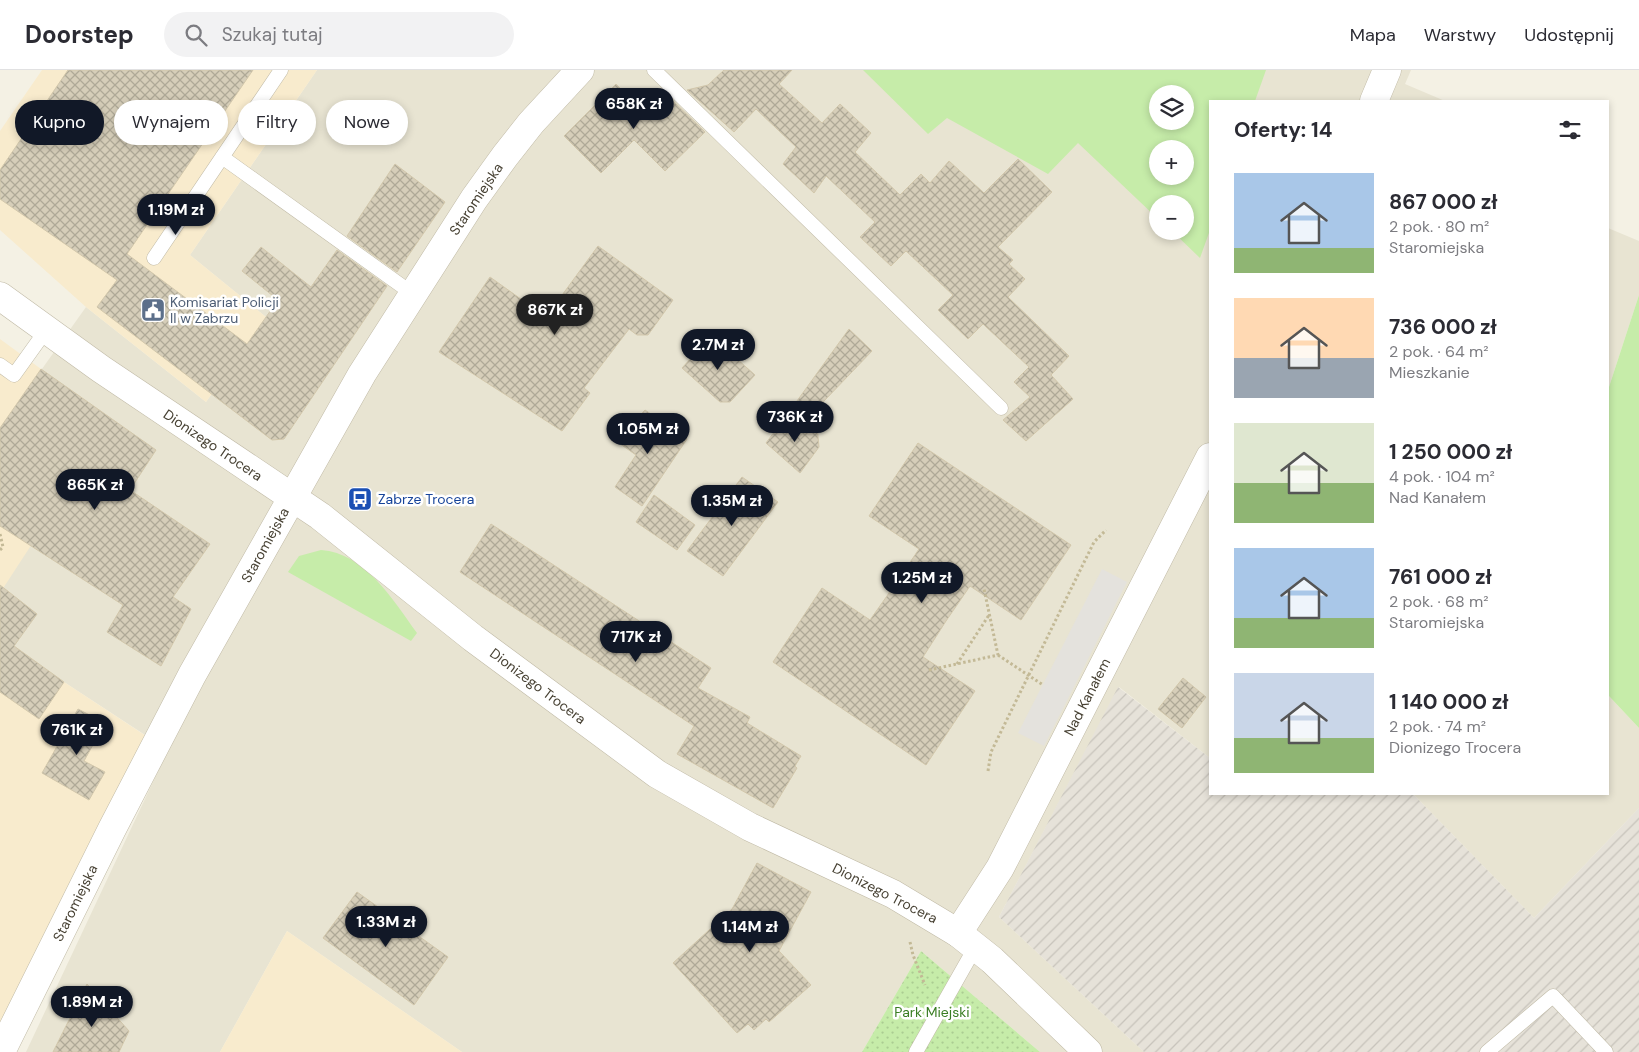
<!DOCTYPE html>
<html lang="pl">
<head>
<meta charset="utf-8">
<style>
  body { margin:0; font-family:"DM Sans",sans-serif; background:#f2f2f3; color:#2b2b33; height:100vh; display:flex; flex-direction:column; font-size:19px; white-space:nowrap }
  * { box-sizing:border-box; margin:0 }
  p { font-size:16px; color:#7c7c81 }
  .icon { flex:none; width:28px; height:28px; fill:none; stroke:currentColor; stroke-width:2; stroke-linecap:round; stroke-linejoin:round }
  .map { position:relative; flex:1; overflow:hidden }
  .panel { position:absolute; left:1209px; top:30px; width:400px; height:695px; display:flex; flex-direction:column; background:#fff; border-radius:0px; box-shadow:0 2px 8px #0003 }
  .panel>* { flex:none }
  .hud { position:absolute; left:15px; top:30px; width:475px; height:45px; display:flex; gap:10px }
  .buttons { position:absolute; left:1149px; top:15px; display:grid; gap:10px }
  .buttons a { display:grid; place-items:center; width:45px; height:45px; border-radius:50%; background:#fff; box-shadow:0 2px 8px #0003; font-size:25px }
  .price { position:absolute; translate:-50% -42px; padding:0 11px; border-radius:18px; background:#111827; color:#fff; font-size:16px; line-height:32px; filter:drop-shadow(0 1px 2px #0008) }
  .price::after { content:''; position:absolute; left:50%; top:30px; width:15px; height:11px; margin-left:-8px; background:inherit; clip-path:polygon(0 0,100% 0,50% 100%) }
  .price.on { background:#222; color:#fff }
  ul { padding:0; list-style:none }
  li { display:flex; align-items:center; gap:15px; height:125px; padding:0 25px }
  li span { display:grid; place-items:center; flex:none; width:140px; height:100px; border-radius:0px; color:#555 }
  li>.icon { margin-inline-start:auto }
  span .icon { width:60px; height:60px; fill:#fffc; stroke-width:1 }
  li b { font-size:21px }
  h2 { display:flex; justify-content:space-between; align-items:center; height:60px; padding:0 25px; font-size:21px }
  .tag { padding:0 18px; border-radius:22px; background:#fff; box-shadow:0 2px 8px #0003; font-size:18px; line-height:45px }
  .tag.on { background:#111827; color:#fff }
  header { display:flex; align-items:center; gap:30px; box-sizing:border-box; height:70px; padding:0 25px; background:#fff; border-bottom:1px solid #e1e1e2 }
  header strong { font-size:24px }
  nav { display:flex; gap:28px; margin-inline-start:auto; font-size:18px }
  .search { width:350px; height:45px; background:#f2f2f3; display:flex; align-items:center; gap:12px; box-sizing:border-box; padding:0 18px; border-radius:28px; color:#7c7c81; font-size:19px }
  .map>svg:first-child { display:block }
  .residential { fill:#e8e4d2; fill-rule:evenodd }
  .commercial { fill:#f8ebcd }
  .industrial { fill:url(#industrial-furrows) }
  .grass { fill:#c6eca9; fill-rule:evenodd }
  .park { fill:url(#park-dots) }
  .parking { fill:#e4e2dd }
  .building { fill:url(#building-cross-hatch); stroke:#d2c7ab }
  .lines { fill:none; stroke-linecap:round; stroke-linejoin:round }
  .service-casing { stroke:#c0baa6; stroke-width:15 }
  .minor-casing { stroke:#c0baa6; stroke-width:29 }
  .tertiary-casing { stroke:#c0baa6; stroke-width:29 }
  .path { stroke:#c3b996; stroke-width:3; stroke-dasharray:2.5 2.5; stroke-linecap:butt }
  .service { stroke:#fff; stroke-width:14 }
  .minor { stroke:#fff; stroke-width:28 }
  .tertiary { stroke:#fff; stroke-width:28 }
  .labels { text-anchor:middle; stroke-width:5; stroke-linejoin:round; paint-order:stroke }
  .street-label { font-size:14px; fill:#474133; stroke:#fff }
  .service-label { font-size:14px; fill:#4e5e75; stroke:#fff; text-anchor:start }
  .transit-label { font-size:14px; fill:#164399; stroke:#fff; text-anchor:start }
  .park-label { font-size:14px; fill:#397d22; stroke:#fff }
</style>
</head>
<body>
<header>
<strong>Doorstep</strong>
<div class="search"><svg class="icon" aria-label="search" viewBox="0 0 24 24"><circle cx="10" cy="10" r="6"/><path d="M15 15l6 6"/></svg>Szukaj tutaj</div>
<nav><a>Mapa</a><a>Warstwy</a><a>Udostępnij</a></nav>
</header>
<div class="map">
<svg width="1639" height="982" viewBox="0 0 1639 982">
  <defs>
    <pattern id="industrial-furrows" width="10" height="10" patternUnits="userSpaceOnUse" patternTransform="scale(1.25)"><rect width="10" height="10" fill="#e6e2d9"/><path d="M-1 1l2-2M0 10L10 0M9 11l2-2" fill="none" stroke="#c7c3bb"/></pattern>
    <pattern id="park-dots" width="8" height="8" patternUnits="userSpaceOnUse" patternTransform="scale(1.25)"><rect width="8" height="8" fill="#c6eca9"/><path d="M2 2h.1M6 6h.1" fill="none" stroke="#abcc92" stroke-width="1.8" stroke-linecap="round"/></pattern>
    <pattern id="building-cross-hatch" width="8" height="8" patternUnits="userSpaceOnUse" patternTransform="scale(1.25)"><rect width="8" height="8" fill="#d6ceb9"/><path d="M0 0l8 8M0 8l8-8" fill="none" stroke="#afa997"/></pattern>
  </defs>
  <rect width="100%" height="100%" fill="#f4f1e4"/>
  <path class="residential" d="M317,0H1411L1405,14L1445,31H1210V688L1119,617L999,847L1144,982H1040L921,881L862,982H462L287,861L220,982H26L168,680L64,612L0,566V358L86,237L206,332L266,247L190,185ZM1158,24H1185V51H1158ZM1158,79H1185V106H1158ZM1158,134H1185V161H1158Z
    M1608,158L1639,171V225L1608,320Z
    M1608,625L1639,658V738L1534,848L1413,724H1608Z"/>
  <path class="commercial" d="M42,0H317L190,185L266,247L206,332L86,237L0,160V61Z
    M0,269L41,299L0,358Z
    M0,427L43,457L0,523Z
    M0,566L64,612L146,666L0,958Z
    M287,861L462,982H220Z"/>
  <path class="industrial" d="M1118,617L1210,688V724H1413L1534,848L1639,738V982H1144L999,847Z"/>
  <path class="grass" d="M863,0H1266L1255,31H1210V160L1200,188L1172,161H1185V134H1158L1157,148L1078,73L1048,104L947,48L928,64ZM1158,24H1185V51H1158ZM1158,79H1185V106H1158Z
    M1639,225V658L1608,625V320Z
    M321,480C365,483 393,530 417,563L411,571L288,502L299,486Z"/>
  <path class="park" d="M921,881L1040,982H862Z"/>
  <path class="parking" d="M1102,499L1127,512L1044,676L1018,663Z"/>
  <path class="building" d="M68,0H253L127,184L247,274L278,230L242,201L261,177L311,217L337,180L387,216L284,369L272,370L97,237L117,210L0,129V100Z
    M724,0H792L779,14L822,53L840,34L871,63L855,82L900,125L921,104L930,113L949,91L984,123L1018,89L1052,122L998,177L1013,190L1009,194L1025,209L1008,227L1069,286L1051,305L1073,329L1026,371L1003,350L1030,327L1014,312L1029,297L983,254L968,269L938,240L953,225L906,181L891,196L860,167L875,152L826,106L814,123L783,94L796,77L756,39L734,62L687,20L708,15Z
    M616,14L634,32L667,25L705,62L665,101L634,70L601,103L564,66Z
    M395,94L445,132L397,202L347,166Z
    M598,176L673,230L648,265H637L629,259L584,318L590,323L562,361L439,282L490,207L546,247Z
    M849,259L872,281L802,354L789,342Z
    M711,266L755,305L730,332H720L682,298Z
    M41,299L156,380L130,420L210,474L173,527L191,539L161,596L107,562L123,535L0,456V358Z
    M645,340L687,369L642,436L615,417L636,385L616,371Z
    M786,346L803,359L817,356L819,377L800,403L766,373Z
    M918,373L1071,475L1021,550L970,516L946,551L923,587L975,621L926,695L773,592L822,518L870,550L894,516L919,479L869,446Z
    M742,407L778,432L723,506L687,481Z
    M654,425L695,455L677,480L636,452Z
    M491,454L711,598L698,618L750,647L747,653L801,686L795,696L797,698L773,738L677,684L694,656L460,502Z
    M0,515L37,544L14,576L64,612L39,649L0,622Z
    M1183,608L1206,627L1182,658L1158,639Z
    M78,639L105,653L84,691L105,702L89,730L42,703Z
    M757,793L811,822L779,881L811,915L769,952L766,949L754,960L748,954L737,963L673,893L732,839Z
    M357,822L448,887L414,935L323,868Z
    M87,914L129,961L119,982H53Z"/>
  <g class="lines">
    <defs>
      <path id="service" d="M654,0L1001,338
        M222,87L413,224
        M154,188L281,0
        M0,295L14,305L47,259
        M916,982L976,876
        M1487,982L1553,926L1606,982"/>
      <path id="minor" d="M1374,31L1387,0
        M958,863L1000,798L1210,387
        M1,982L112,759L192,605L362,304L474,129L505,86L531,53L580,0"/>
      <path id="tertiary" d="M0,226L101,299L320,446L473,568L657,704L750,757L893,824L958,863L992,890L1088,982"/>
    </defs>
    <use href="#service" class="service-casing"/>
    <use href="#minor" class="minor-casing"/>
    <use href="#tertiary" class="tertiary-casing"/>
    <path class="path" d="M0,464L3,477L0,480
      M998,585L1043,615
      M957,594L989,545
      M929,600L998,585L984,519
      M988,701L991,682L1094,472L1106,460
      M910,872L913,885L925,915"/>
    <use href="#service" class="service"/>
    <use href="#minor" class="minor"/>
    <use href="#tertiary" class="tertiary"/>
  </g>
  <defs>
    <symbol id="civic-square" viewBox="-11 -11 22 22"><rect x="-9" y="-9" width="18" height="18" rx="4" fill="#5c6f8a" stroke="#fff"/><path d="M-.6-6.5H3V-4.5H.6V-3L4-1V1h2V6H-6V1h2V-1L-.6-3ZM-1.2 2.5V6h2.4V2.5Z" fill="#fff"/></symbol>
    <symbol id="bus-square" viewBox="-11 -11 22 22"><rect x="-9" y="-9" width="18" height="18" rx="4" fill="#1a4fb4" stroke="#fff"/><path d="M-5-6H5V4H4V6H2V4H-2V6H-4V4H-5ZM-3.5-4V0h7V-4ZM-3.5 1.2v1.5H-2V1.2ZM2 1.2v1.5H3.5V1.2Z" fill="#fff"/></symbol>
  </defs>
  <g fill-rule="evenodd">
    <use href="#civic-square" x="139" y="226" width="28" height="28"/>
    <use href="#bus-square" x="346" y="415" width="28" height="28"/>
  </g>
  <g class="labels">
    <g class="street-label">
      <text transform="translate(476 129) rotate(-56)" y="5">Staromiejska</text>
      <text transform="translate(213 375) rotate(34)" y="5">Dionizego Trocera</text>
      <text transform="translate(265 475) rotate(-61)" y="5">Staromiejska</text>
      <text transform="translate(538 616) rotate(37)" y="5">Dionizego Trocera</text>
      <text transform="translate(1087 627) rotate(-63)" y="5">Nad Kanałem</text>
      <text transform="translate(885 823) rotate(27)" y="5">Dionizego Trocera</text>
      <text transform="translate(75 833) rotate(-64)" y="5">Staromiejska</text>
    </g>
    <g class="service-label">
      <text x="170" y="237">Komisariat Policji<tspan x="170" dy="16">II w Zabrzu</tspan></text>
    </g>
    <g class="transit-label">
      <text x="378" y="434">Zabrze Trocera</text>
    </g>
    <g class="park-label">
      <text x="932" y="947">Park Miejski</text>
    </g>
  </g>
</svg>
<div class="buttons">
<a><svg class="icon" aria-label="layers" viewBox="0 0 24 24"><path d="M12 4l9 5-9 5-9-5zM3 14l9 5 9-5"/></svg></a>
<a>+</a>
<a>−</a>
</div>
<b class="price" style="left:634px;top:60px">658K zł</b>
<b class="price" style="left:176px;top:166px">1.19M zł</b>
<b class="price on" style="left:555px;top:266px">867K zł</b>
<b class="price" style="left:718px;top:301px">2.7M zł</b>
<b class="price" style="left:795px;top:373px">736K zł</b>
<b class="price" style="left:648px;top:385px">1.05M zł</b>
<b class="price" style="left:95px;top:441px">865K zł</b>
<b class="price" style="left:732px;top:457px">1.35M zł</b>
<b class="price" style="left:922px;top:534px">1.25M zł</b>
<b class="price" style="left:636px;top:593px">717K zł</b>
<b class="price" style="left:77px;top:686px">761K zł</b>
<b class="price" style="left:386px;top:878px">1.33M zł</b>
<b class="price" style="left:750px;top:883px">1.14M zł</b>
<b class="price" style="left:92px;top:958px">1.89M zł</b>
<div class="hud">
<a class="tag on">Kupno</a>
<a class="tag">Wynajem</a>
<a class="tag">Filtry</a>
<a class="tag">Nowe</a>
</div>
<section class="panel">
<h2>Oferty: 14<svg class="icon" aria-label="filters" viewBox="0 0 24 24"><path d="M4 7h16M4 17h16"/><circle cx="9" cy="7" r="2"/><circle cx="15" cy="17" r="2"/></svg></h2>
<ul>
<li><span style="background:linear-gradient(#a9c7e8 75%,#8fb573 0)"><svg class="icon" aria-label="home" viewBox="0 0 24 24"><path d="M3 11l9-7 9 7M6 9v11h12V9"/></svg></span><div><b>867 000 zł</b><p>2 pok. · 80 m²</p><p>Staromiejska</p></div></li>
<li><span style="background:linear-gradient(#ffd9b3 60%,#9aa5b1 0)"><svg class="icon" aria-label="home" viewBox="0 0 24 24"><path d="M3 11l9-7 9 7M6 9v11h12V9"/></svg></span><div><b>736 000 zł</b><p>2 pok. · 64 m²</p><p>Mieszkanie</p></div></li>
<li><span style="background:linear-gradient(#dfe7d0 60%,#8fb573 0)"><svg class="icon" aria-label="home" viewBox="0 0 24 24"><path d="M3 11l9-7 9 7M6 9v11h12V9"/></svg></span><div><b>1 250 000 zł</b><p>4 pok. · 104 m²</p><p>Nad Kanałem</p></div></li>
<li><span style="background:linear-gradient(#a9c7e8 70%,#8fb573 0)"><svg class="icon" aria-label="home" viewBox="0 0 24 24"><path d="M3 11l9-7 9 7M6 9v11h12V9"/></svg></span><div><b>761 000 zł</b><p>2 pok. · 68 m²</p><p>Staromiejska</p></div></li>
<li><span style="background:linear-gradient(#c9d6e8 65%,#8fb573 0)"><svg class="icon" aria-label="home" viewBox="0 0 24 24"><path d="M3 11l9-7 9 7M6 9v11h12V9"/></svg></span><div><b>1 140 000 zł</b><p>2 pok. · 74 m²</p><p>Dionizego Trocera</p></div></li>
</ul>
</section>
</div>
</body>
</html>
